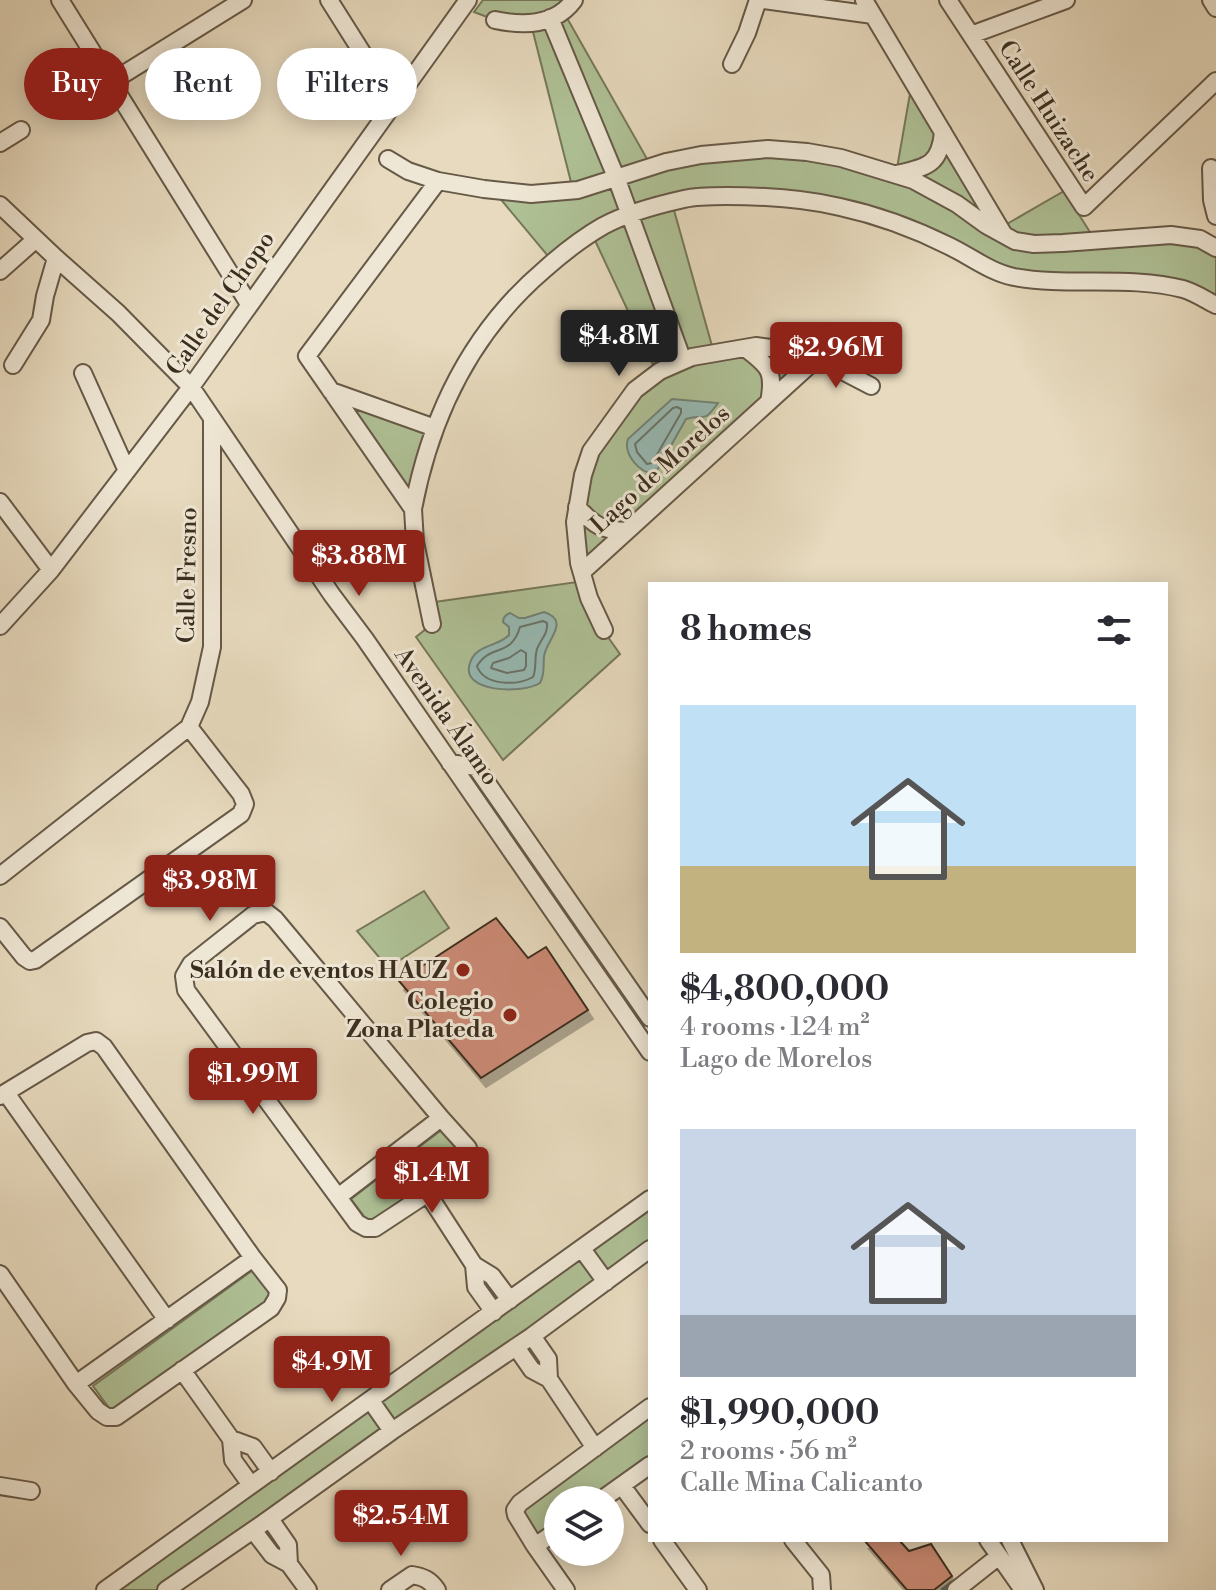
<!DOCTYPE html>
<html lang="en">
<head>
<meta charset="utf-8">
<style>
  body { margin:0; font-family:"Libre Bodoni",serif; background:#f2f2f3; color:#2b2b33; height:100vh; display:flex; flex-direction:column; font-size:30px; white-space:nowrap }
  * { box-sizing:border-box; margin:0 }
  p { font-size:26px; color:#7c7c81 }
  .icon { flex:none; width:44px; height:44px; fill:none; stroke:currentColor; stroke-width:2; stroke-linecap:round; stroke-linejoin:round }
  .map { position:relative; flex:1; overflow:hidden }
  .side { position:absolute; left:648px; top:582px; width:520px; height:960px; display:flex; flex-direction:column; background:#fff; border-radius:0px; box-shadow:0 4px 20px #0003 }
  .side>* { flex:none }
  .guide { position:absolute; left:24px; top:48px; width:504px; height:72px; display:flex; gap:16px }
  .fabs { position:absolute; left:544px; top:1486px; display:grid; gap:16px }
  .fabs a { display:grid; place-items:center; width:80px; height:80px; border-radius:50%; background:#fff; box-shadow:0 4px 20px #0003; font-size:40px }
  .price { position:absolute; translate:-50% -68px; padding:0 18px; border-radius:8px; background:#8f2418; color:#fff; font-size:26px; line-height:52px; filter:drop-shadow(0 2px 4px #0008) }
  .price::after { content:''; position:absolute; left:50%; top:48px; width:24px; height:18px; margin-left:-12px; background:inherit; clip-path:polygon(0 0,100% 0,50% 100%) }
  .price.selected { background:#222; color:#fff }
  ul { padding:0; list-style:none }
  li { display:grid; align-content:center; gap:16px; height:424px; padding:0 32px }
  li span { display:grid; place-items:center; height:248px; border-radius:0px; color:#555 }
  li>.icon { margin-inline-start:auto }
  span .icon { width:144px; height:144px; fill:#fffc; stroke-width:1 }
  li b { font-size:34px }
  h2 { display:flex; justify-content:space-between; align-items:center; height:96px; padding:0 32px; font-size:34px }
  .chip { padding:0 28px; border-radius:36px; background:#fff; box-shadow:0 4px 20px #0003; font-size:28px; line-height:72px }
  .chip.selected { background:#8f2418; color:#fff }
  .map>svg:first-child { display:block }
  .green { fill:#afc196; stroke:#75785a; stroke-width:2 }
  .water { fill:#97bab4; stroke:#728278; stroke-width:2 }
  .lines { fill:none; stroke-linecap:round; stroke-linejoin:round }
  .shore { stroke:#69746a; stroke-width:2 }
  .stream { stroke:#728278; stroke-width:5 }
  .building { fill:#cb8a75; stroke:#3b2e1f; stroke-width:2; filter:url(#shadow) }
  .minor-casing { stroke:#665947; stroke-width:20 }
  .minor { stroke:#efe7d5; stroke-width:16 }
  .poi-dot { fill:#8f2418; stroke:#efe7d5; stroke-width:3 }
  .labels { text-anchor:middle; stroke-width:6; stroke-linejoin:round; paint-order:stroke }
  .street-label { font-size:24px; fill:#3b2e1f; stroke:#efe7d5 }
  .poi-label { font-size:24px; font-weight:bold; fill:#3b2e1f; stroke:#efe7d5; text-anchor:end }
</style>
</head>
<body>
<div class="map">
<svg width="1216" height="1590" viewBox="0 0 1216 1590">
  <defs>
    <filter id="shadow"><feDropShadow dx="5" dy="9" stdDeviation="0" flood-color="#0004"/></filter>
  </defs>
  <rect width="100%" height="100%" fill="#e7dabe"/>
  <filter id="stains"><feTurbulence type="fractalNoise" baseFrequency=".0025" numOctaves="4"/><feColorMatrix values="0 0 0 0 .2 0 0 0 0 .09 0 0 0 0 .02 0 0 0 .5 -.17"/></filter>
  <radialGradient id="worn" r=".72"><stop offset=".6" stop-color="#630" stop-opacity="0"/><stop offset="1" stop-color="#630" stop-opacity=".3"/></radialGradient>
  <path class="green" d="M483,0H574L563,11L651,166L768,149L896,174L912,82L1000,228L1064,191L1095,240L1171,235L1216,248V305L1186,290L1050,280L971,258L804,200L672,203L714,353L756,346L816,359L582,572L575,522L591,451L657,373L592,234L553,262L493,190H573L531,24L495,20L474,12Z
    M331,391L435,428L413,509Z
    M584,581L603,630L620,654L503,760L416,637L432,624L427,603Z
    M424,891L449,928L388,968L357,931Z
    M444,1128L466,1159L372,1227L351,1199Z
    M650,1199V1249L166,1590H105Z
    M253,1270L274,1298L112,1412L93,1386Z
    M650,1414V1459L592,1500H558V1524L537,1539L520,1508Z"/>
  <path class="water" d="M672,399L718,403C702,425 706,413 686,419L655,474C639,473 623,454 628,439Z
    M544,612C572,621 545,641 544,657C543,667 545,674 540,683C523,694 459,693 470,663C476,644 498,647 509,635V627L503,622C503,618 505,615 510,613L519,618H525Z"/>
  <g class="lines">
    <path class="shore" d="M677,407L681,409V413L652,463L647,464L637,452L635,444L673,408Z
      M543,621L547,623C548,634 541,639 537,649C534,659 537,668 533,677C517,686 484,686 477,666C491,643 511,658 520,627Z
      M521,650L526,653V666L524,670L507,673L491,668L493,663L509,658Z"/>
    <path class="stream" d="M943,1590L952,1583"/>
  </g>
  <path class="building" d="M496,918L528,958L546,947L588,1010L481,1078L399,981Z
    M864,1540H899L909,1551L931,1544L952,1576L934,1590H907Z"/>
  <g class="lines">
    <defs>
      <path id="minor" d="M60,0L249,304
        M329,0L394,103
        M764,0L873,15
        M864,0L1003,233
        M948,0L1084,207L1216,81
        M1211,0L1216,8
        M550,18L616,177L683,361
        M495,20C523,26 555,26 574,0
        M971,35L1066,0
        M732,64L747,33L758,0
        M111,82L243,0
        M0,143L21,130
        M388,159L408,171L438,181L484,189L531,194L578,190L666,162L701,155L768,149L807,152L841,158L913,180L957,204L986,225L1015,241L1034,244L1063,243L1171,235L1200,239L1216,248
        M1211,168L1212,200L1216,216
        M897,174C927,167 940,165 943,132
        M438,181L307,356L413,509C431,414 471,332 545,269C563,253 582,238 603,226C627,213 657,205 684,199C697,196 712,196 726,196C765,196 802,198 840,207C877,215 915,229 949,246C970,256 990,272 1014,277C1069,287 1128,275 1183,289C1194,292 1206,300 1216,305
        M0,205L56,258L118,313L191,387L332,595L365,639L650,1052
        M0,271L36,239
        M745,348C769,366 775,371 769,402
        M13,365L41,320L45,296L56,258
        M83,373L127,471
        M331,391L435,428
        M0,502L51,570
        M577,507C595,526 601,530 627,531
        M413,509L415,542L432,624
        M582,572L816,359
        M0,626L51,570L191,387L468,0
        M604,630L589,598L579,563L575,522L583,475L591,451L635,390L660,371L692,357L756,346L787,350L825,362L871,386
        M450,763L476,767L650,1018
        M0,876L189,727L200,702L212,647V421
        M266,912L275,919L441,1118L468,1148L469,1159L466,1168L375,1228H366L357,1223L186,990L184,976L191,964L253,915Z
        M0,927L24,957L30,961L35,960L241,814L245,804L241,794L189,727
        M6,1093L167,1320
        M0,1096L87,1043L96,1041L104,1047L253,1258L278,1290L277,1298L271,1308L116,1417H107L98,1411L76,1384L0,1274
        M428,1194L474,1265
        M338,1197L441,1118
        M582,1249L606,1282
        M494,1312L476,1287L474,1265L492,1276L510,1300
        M516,1347L532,1370L549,1379L548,1359L532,1336
        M182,1370L231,1439
        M549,1379L595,1448
        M76,1384L253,1258
        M371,1401L392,1431
        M251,1485L233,1460L231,1439L253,1447L271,1472
        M0,1486L31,1491
        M622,1486L650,1524
        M601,1500L650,1465
        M253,1530L272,1555L289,1564L288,1545L270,1519
        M662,1540L698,1590
        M793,1540L821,1575L822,1590
        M988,1540L1023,1590
        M1010,1540L1035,1590
        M535,1546L558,1530
        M289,1564L308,1590
        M105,1590L650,1199
        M166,1590L262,1524L392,1431L532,1336L650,1249
        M390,1590L412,1575C424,1577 430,1580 437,1590
        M566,1590L535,1546L516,1515L515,1510L520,1503L650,1407
        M956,1590L999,1556"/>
    </defs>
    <use href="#minor" class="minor-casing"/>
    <use href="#minor" class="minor"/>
  </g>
  <g class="poi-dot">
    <circle cx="463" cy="970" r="8"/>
    <circle cx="510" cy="1015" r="8"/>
  </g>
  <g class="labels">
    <g class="street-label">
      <text transform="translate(1049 111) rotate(57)" y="8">Calle Huizache</text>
      <text transform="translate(220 303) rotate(-55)" y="8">Calle del Chopo</text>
      <text transform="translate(660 469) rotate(-42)" y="8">Lago de Morelos</text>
      <text transform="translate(187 575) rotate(-89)" y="8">Calle Fresno</text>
      <text transform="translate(447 716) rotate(55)" y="8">Avenida Álamo</text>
    </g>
    <g class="poi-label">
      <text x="447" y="978">Salón de eventos HAUZ</text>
      <text x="494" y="1009">Colegio<tspan x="494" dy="28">Zona Plateda</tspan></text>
    </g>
  </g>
  <rect width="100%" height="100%" filter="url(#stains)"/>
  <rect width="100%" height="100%" fill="url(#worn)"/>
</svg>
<div class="fabs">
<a><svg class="icon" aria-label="layers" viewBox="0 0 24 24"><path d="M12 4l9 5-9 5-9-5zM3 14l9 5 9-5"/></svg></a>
</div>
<b class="price selected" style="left:619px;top:378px">$4.8M</b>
<b class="price" style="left:836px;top:390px">$2.96M</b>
<b class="price" style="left:359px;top:598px">$3.88M</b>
<b class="price" style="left:210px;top:923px">$3.98M</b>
<b class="price" style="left:253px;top:1116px">$1.99M</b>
<b class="price" style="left:432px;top:1215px">$1.4M</b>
<b class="price" style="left:332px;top:1404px">$4.9M</b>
<b class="price" style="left:401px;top:1558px">$2.54M</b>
<div class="guide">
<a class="chip selected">Buy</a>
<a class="chip">Rent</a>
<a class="chip">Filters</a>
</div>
<section class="side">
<h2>8 homes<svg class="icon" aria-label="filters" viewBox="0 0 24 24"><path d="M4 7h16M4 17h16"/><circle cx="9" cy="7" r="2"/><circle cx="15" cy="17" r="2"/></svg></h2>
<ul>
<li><span style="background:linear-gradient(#bfe0f5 65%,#c2b280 0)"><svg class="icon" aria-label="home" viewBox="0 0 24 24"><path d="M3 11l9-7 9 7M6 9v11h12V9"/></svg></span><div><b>$4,800,000</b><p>4 rooms · 124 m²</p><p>Lago de Morelos</p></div></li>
<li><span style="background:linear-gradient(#c9d6e8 75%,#9aa5b1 0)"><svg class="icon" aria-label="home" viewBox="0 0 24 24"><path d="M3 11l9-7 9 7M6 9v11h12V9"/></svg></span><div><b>$1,990,000</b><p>2 rooms · 56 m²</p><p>Calle Mina Calicanto</p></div></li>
</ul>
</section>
</div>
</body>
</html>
